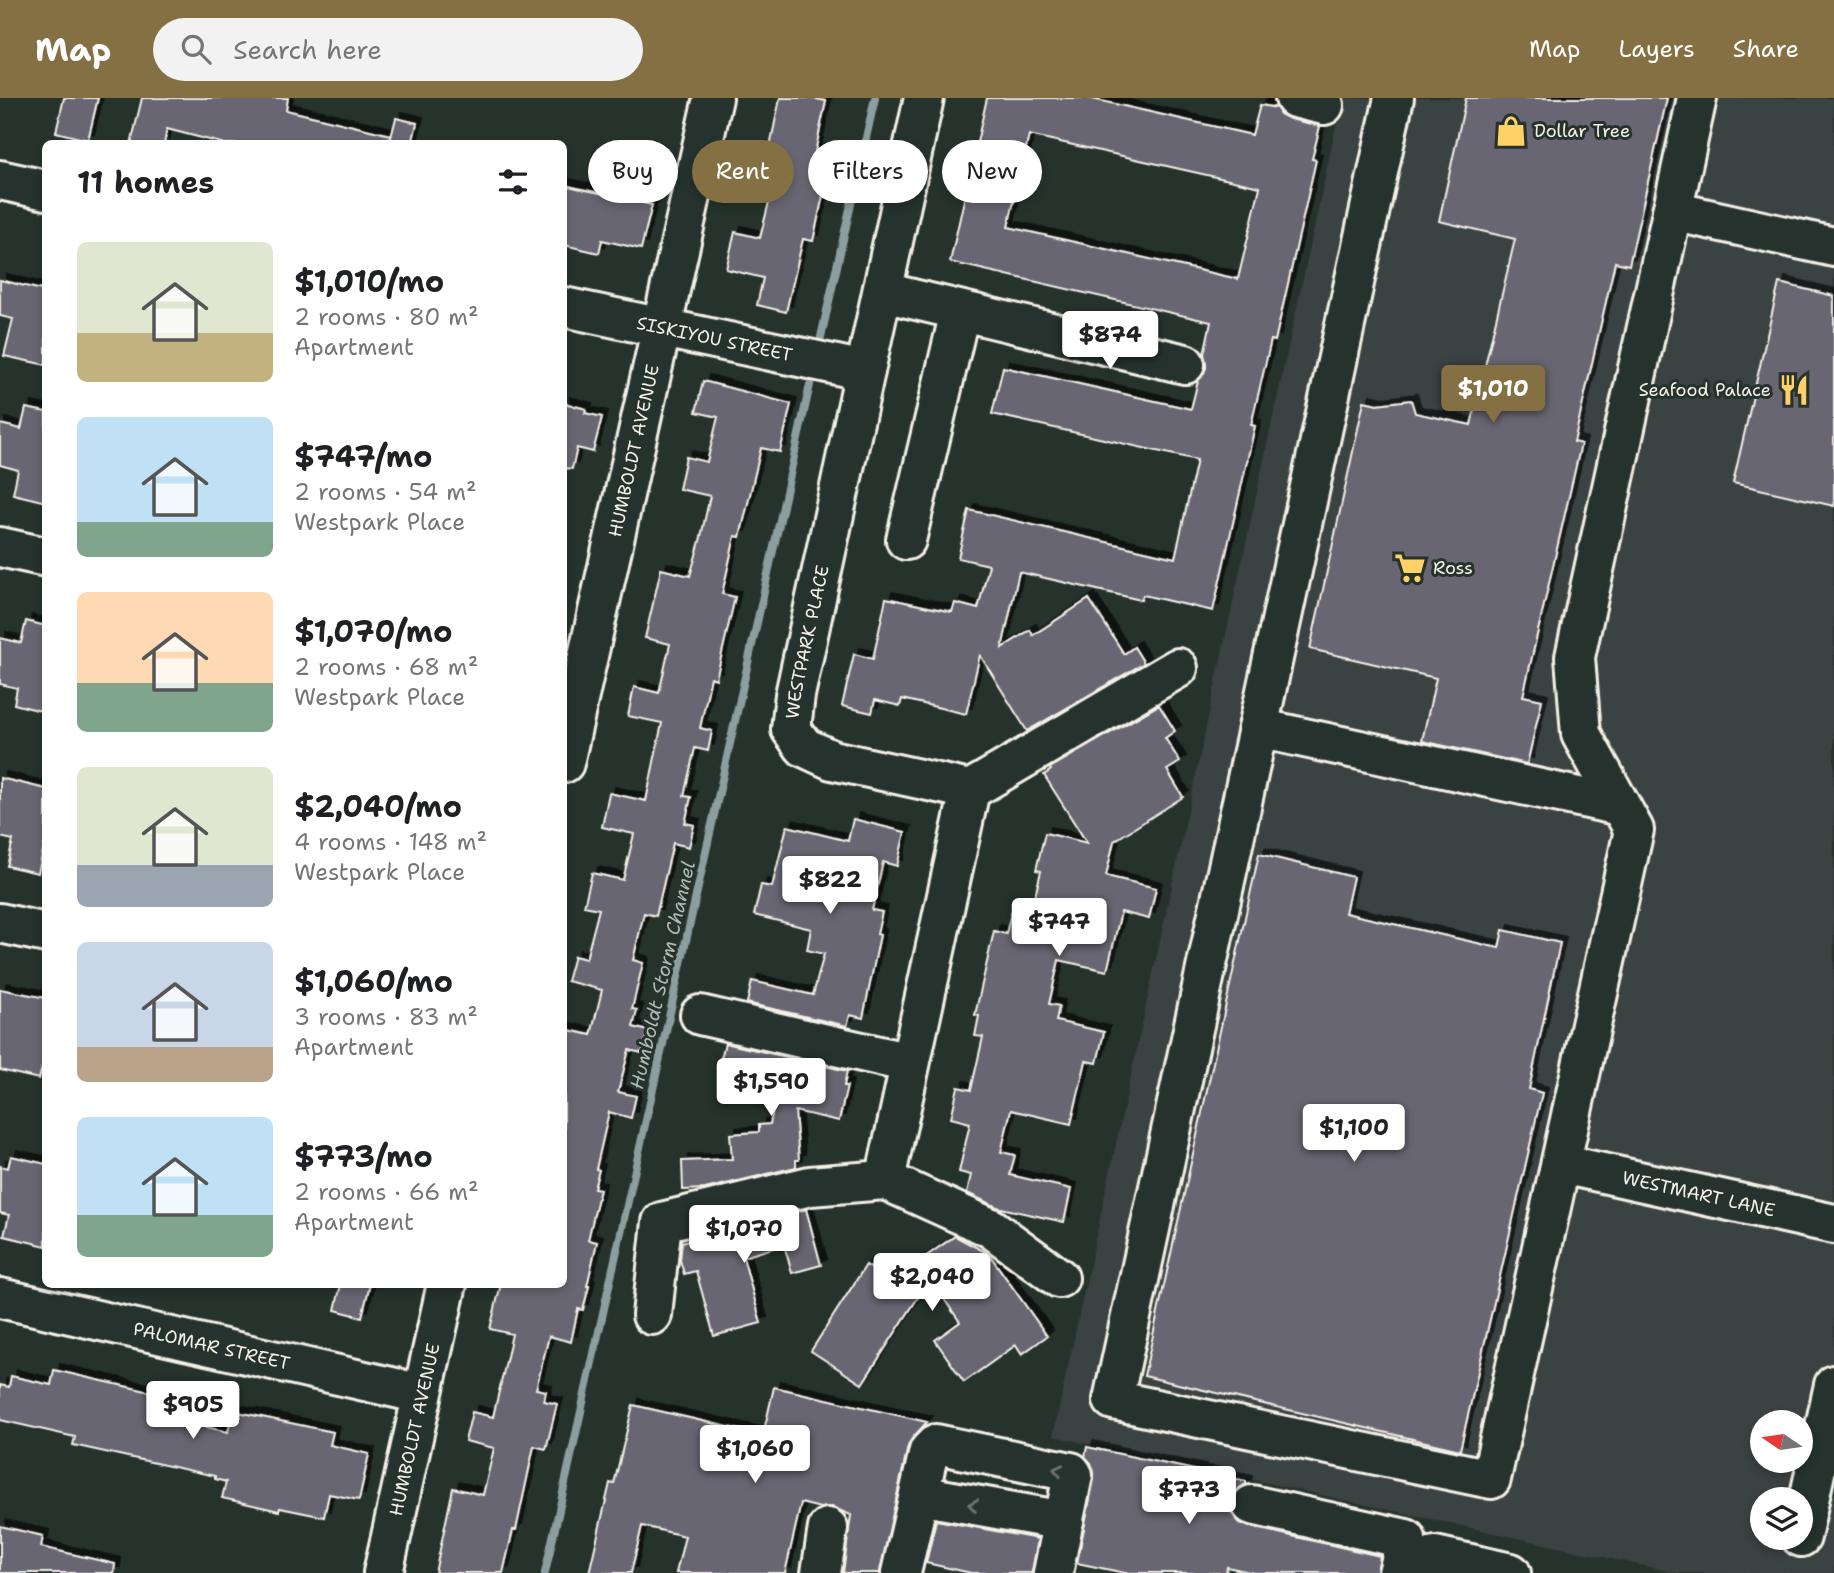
<!DOCTYPE html>
<html lang="en">
<head>
<meta charset="utf-8">
<style>
  body { margin:0; font-family:"Shantell Sans",sans-serif; background:#f2f2f2; color:#202124; height:100vh; display:flex; flex-direction:column; font-size:26px; white-space:nowrap }
  * { box-sizing:border-box; margin:0 }
  p { font-size:23px; color:#757577 }
  .icon { flex:none; width:38px; height:38px; fill:none; stroke:currentColor; stroke-width:2; stroke-linecap:round; stroke-linejoin:round }
  .map { position:relative; flex:1; overflow:hidden }
  .panel { position:absolute; left:42px; top:42px; width:525px; height:1148px; display:flex; flex-direction:column; background:#fff; border-radius:10px; box-shadow:0 4px 10px #0003 }
  .panel>* { flex:none }
  .top-card { position:absolute; left:588px; top:42px; width:665px; height:63px; display:flex; gap:14px }
  .needle { width:46px; rotate:283deg }
  .buttons { position:absolute; left:1750px; top:1312px; display:grid; gap:14px }
  .buttons a { display:grid; place-items:center; width:63px; height:63px; border-radius:50%; background:#fff; box-shadow:0 4px 10px #0003; font-size:35px }
  .price { position:absolute; translate:-50% -60px; padding:0 16px; border-radius:7px; background:#fff; color:#222; font-size:23px; line-height:46px; filter:drop-shadow(0 2px 4px #0008) }
  .price::after { content:''; position:absolute; left:50%; top:42px; width:21px; height:16px; margin-left:-10px; background:inherit; clip-path:polygon(0 0,100% 0,50% 100%) }
  .price.active { background:#847042; color:#fff }
  ul { padding:0; list-style:none }
  li { display:flex; align-items:center; gap:21px; height:175px; padding:0 35px }
  li span { display:grid; place-items:center; flex:none; width:196px; height:140px; border-radius:10px; color:#555 }
  li>.icon { margin-inline-start:auto }
  span .icon { width:84px; height:84px; fill:#fffc; stroke-width:1 }
  li b { font-size:30px }
  h2 { display:flex; justify-content:space-between; align-items:center; height:84px; padding:0 35px; font-size:30px }
  .chip { padding:0 24px; border-radius:32px; background:#fff; box-shadow:0 4px 10px #0003; font-size:24px; line-height:63px }
  .chip.active { background:#847042; color:#fff }
  header { display:flex; align-items:center; gap:42px; box-sizing:border-box; height:98px; padding:0 35px; background:#847042; color:#fff }
  header strong { font-size:33px }
  nav { display:flex; gap:38px; margin-inline-start:auto; font-size:24px }
  .search { width:490px; height:63px; background:#f2f2f2; display:flex; align-items:center; gap:18px; box-sizing:border-box; padding:0 24px; border-radius:38px; color:#757577; font-size:26px }
  .map>svg:first-child { display:block }
  .built { fill:#3a4242; fill-rule:evenodd }
  .lines { fill:none; stroke-linecap:round; stroke-linejoin:round }
  .stream { stroke:#8c9e9e; stroke-width:8 }
  .building { fill:#686672; stroke:#f4f1e8; stroke-width:2; fill-rule:evenodd; filter:url(#shadow) }
  .minor-casing { stroke:#f4f1e8; stroke-width:44 }
  .minor { stroke:#26332d; stroke-width:38 }
  .oneway { stroke:#6e766e }
  .labels { text-anchor:middle; stroke-width:6; stroke-linejoin:round; paint-order:stroke }
  .poi-label { font-size:18px; fill:#f4f1e8; stroke:#26332d; text-anchor:start }
  .street-label { font-size:18px; fill:#f4f1e8; stroke:#26332d }
  .water-label { font-size:19px; font-style:italic; fill:#afb9b7; stroke:#26332d }
</style>
</head>
<body>
<header>
<strong>Map</strong>
<div class="search"><svg class="icon" aria-label="search" viewBox="0 0 24 24"><circle cx="10" cy="10" r="6"/><path d="M15 15l6 6"/></svg>Search here</div>
<nav><a>Map</a><a>Layers</a><a>Share</a></nav>
</header>
<div class="map">
<svg width="1834" height="1475" viewBox="0 0 1834 1475">
  <defs>
    <filter id="shadow"><feDropShadow dx="6" dy="-6" stdDeviation="0" flood-color="#0009"/></filter>
  </defs>
  <rect width="100%" height="100%" fill="#26332d"/>
  <filter id="ink" filterUnits="userSpaceOnUse"><feTurbulence type="fractalNoise" baseFrequency=".0143" numOctaves="2"/><feDisplacementMap in="SourceGraphic" scale="14" xChannelSelector="R" yChannelSelector="G"/><feConvolveMatrix kernelMatrix="1 2 1 2 8 2 1 2 1" color-interpolation-filters="sRGB"/></filter>
  <g filter="url(#ink)">
    <path class="built" d="M1342,0H1834V1475H1676L1053,1338ZM1762,1325H1801V1363H1762ZM1762,1402H1801V1440H1762Z"/>
    <g class="lines">
      <path class="stream" d="M821,239L875,0
        M545,1475L810,287"/>
    </g>
    <path class="building" d="M64,0H98L88,42L56,34Z
      M142,0H288L286,12L391,37L390,43L396,20L417,25L412,46H225L167,31L164,46H131Z
      M780,0H811L826,3L811,73L814,74L813,81L826,84L813,143L803,141L786,214L757,207L763,180L726,171L735,134L760,140L771,96L745,90L752,60L767,63Z
      M987,0H1088L1252,37L1260,7L1277,10L1280,16L1290,21L1320,28L1312,61L1316,62L1275,243L1271,242L1251,327L1255,328L1213,513L1143,497L1141,502L1019,474L1002,550L1030,532L1033,537L1089,501L1124,556L1134,549L1144,565L1027,633L980,557L966,616L902,601L900,608L875,602L872,615L842,608L854,556L873,561L886,500L952,514L955,505L978,511L989,467L958,460L969,412L1175,460L1197,362L992,316L1003,269L1191,311L1198,283L1206,270L1204,256L1211,224L950,164ZM1029,37L1260,89L1238,181L1008,129Z
      M1466,0H1667L1629,167L1615,164L1574,344L1581,346L1523,598L1542,602L1527,666L1422,643L1436,580L1310,551L1364,303L1377,306L1411,302L1415,315L1471,327L1515,141L1439,123Z
      M564,87L652,107L641,151L602,142L599,155L564,147Z
      M0,182L46,193V267L4,258L13,221L0,218Z
      M1779,185L1834,198V408L1733,385Z
      M703,283L791,306L780,354L761,350L740,439L735,438L722,496L735,499L716,581L711,579L700,630L712,633L708,653L695,650L684,698L691,699L685,725L694,727L689,749L673,745L656,818L644,815L633,862L643,865L632,911L637,912L633,929L648,933L642,955L629,952L618,994L636,998L631,1020L609,1014L596,1071L599,1072L594,1090L600,1091L588,1142L597,1144L587,1188H589L583,1212L578,1211L571,1244L549,1238L536,1291L546,1293L544,1303L557,1306L546,1351L534,1348L516,1432H513L503,1475H435L453,1390L483,1397L494,1350L465,1343L472,1314L493,1319L504,1272L512,1236L490,1231L501,1186H564V931L591,937L602,892L567,883L574,858L586,861L599,811L584,808L592,775L623,782L634,736L602,729L609,695L646,703L662,625L628,618L634,589L659,595L670,546L645,540L661,471L690,478L700,443L710,398L679,391L686,359L707,364L718,319L696,314Z
      M564,305L586,311L585,315L602,319L593,354L577,350L572,371L564,370Z
      M26,310L46,314V404L13,396L18,372L0,367V326L21,331Z
      M26,523L46,528V593L41,613L14,606L17,590L0,586V540L21,545Z
      M1159,607L1175,633L1165,640L1180,664L1167,672L1183,699L1114,743L1106,778L1156,790L1149,821L1121,814L1107,873L1059,862L1049,906L1059,908L1056,923L1104,934L1097,965L1086,963L1071,1026L1011,1012L1001,1054L1015,1057L1010,1077L1071,1091L1064,1124L997,1109L967,1095L971,1077L959,1074L970,1025L951,1020L958,989L971,992L983,939L975,938L979,918L975,917L994,833L1006,836L1011,815L1030,819L1041,773L1036,772L1045,735L1087,745L1044,677L1051,672L1050,670Z
      M0,680L46,691V740L38,775L7,768L13,742L0,739Z
      M853,721L905,734L897,768L883,764L872,812L882,814L877,836L880,837L863,920L850,917L847,928L747,905L752,883L813,897L824,856L807,852L811,831L754,817L761,787L772,789L787,728L848,743Z
      M1259,756L1353,779L1345,815L1499,850L1503,832L1560,845L1529,991L1542,995L1460,1352L1144,1278Z
      M0,891L46,900V966H43L39,981L0,972Z
      M725,945L847,973L844,988H847L839,1023L795,1013L799,1062H796V1069L705,1091L683,1092L682,1063L732,1061L730,1036L759,1034V1027L770,1026L778,990L775,989L777,982L719,968Z
      M11,1058L46,1066V1148L4,1138L9,1117L0,1115V1068L8,1070Z
      M806,1111L821,1167L792,1175L784,1147L743,1159L761,1225L714,1238L696,1173L684,1176L680,1162L682,1144Z
      M955,1138L989,1156L1047,1238L1022,1256L1016,1247L964,1284L935,1242L960,1224L930,1181L862,1286L811,1253L866,1167L891,1183Z
      M341,1186H370L362,1219L335,1212Z
      M54,1272L190,1303L185,1324L228,1334L233,1313L333,1334L330,1347L369,1356L359,1402L329,1396L324,1419L280,1410L279,1413L222,1400L226,1384L215,1381V1378L73,1347L75,1339L0,1322V1287L9,1289L11,1278L51,1287Z
      M774,1289L927,1324L914,1338L908,1348L880,1475H843L851,1417L832,1409L820,1410L801,1405L785,1475H676L685,1438L642,1428L631,1475H589L610,1385L614,1386L633,1307L763,1337Z
      M1087,1349L1246,1383V1386L1235,1393L1231,1403V1414L1238,1424L1247,1428L1380,1458L1377,1475H1254L1227,1469L1226,1475H1125L1077,1465L1094,1381L1091,1365L1085,1359Z
      M936,1422L1038,1441L1032,1475H971L926,1465Z
      M0,1428L43,1438L41,1449L115,1466L114,1475H0Z"/>
    <g class="lines">
      <defs>
        <g id="minor">
          <path d="M1295,0L1324,7"/>
          <path d="M1394,0L1113,1302L1491,1381L1634,732L1581,636L1575,559L1697,0"/>
          <path d="M0,82L46,92"/>
          <path d="M1672,113L1834,149"/>
          <path d="M883,194L1185,266"/>
          <path id="s1" d="M564,209L865,273"/>
          <path d="M906,442L960,214"/>
          <path d="M0,449L46,459"/>
          <path d="M1258,630L1620,708"/>
          <path id="s2" d="M564,665L713,0"/>
          <path d="M970,692L1178,570"/>
          <path d="M0,825L46,835"/>
          <path d="M700,917L910,965"/>
          <path id="s3" d="M1562,1066L1834,1126"/>
          <path id="s4" d="M885,1082L970,692L832,662L804,649L791,631L795,597L924,0"/>
          <path id="s5" d="M0,1200L422,1296"/>
          <path d="M652,1217L662,1124L810,1088L885,1082L991,1130L1059,1180"/>
          <path d="M919,1397L1064,1423"/>
          <path d="M1252,1407L1406,1441L1398,1475"/>
          <path d="M1801,1439L1834,1287"/>
          <path id="s6" d="M383,1475L447,1186"/>
          <path d="M821,1475L828,1430"/>
          <path d="M901,1475L929,1353L936,1346L1071,1374L1073,1377L1053,1475"/>
          <path d="M1426,1475L1431,1459L1435,1458L1511,1475"/>
        </g>
      </defs>
      <use href="#minor" class="minor-casing"/>
      <use href="#minor" class="minor"/>
    </g>
    <defs><path id="oneway-chevron" d="M-2-3.5L2.5 0L-2 3.5" fill="none" stroke-width="1.6" stroke-linecap="round" stroke-linejoin="round" transform="scale(1.75)"/></defs>
    <g class="oneway">
      <use href="#oneway-chevron" transform="translate(1058 1372) rotate(-168)"/>
      <use href="#oneway-chevron" transform="translate(973 1407) rotate(-170)"/>
    </g>
  </g>
  <defs>
    <symbol id="shop-bare" viewBox="-9 -9 18 18"><path d="M-5-2.5h2.3a2.7 3.5 0 0 1 5.4 0H5L5.5 6h-11ZM-1.5-2.5h3a1.5 2.3 0 0 0-3 0Z" fill="#ffd166" stroke="#26332d" stroke-width="2.5" paint-order="stroke"/></symbol>
    <symbol id="restaurant-bare" viewBox="-9 -9 18 18"><path d="M-5-6h1v4h1v-4h1v4h1v-4h1v5L-1.5 .5V6h-2V.5L-5-1ZM5-6V6H3V1.5H1.5Q1.5-4 5-6Z" fill="#ffd166" stroke="#26332d" stroke-width="2.5" paint-order="stroke"/></symbol>
    <symbol id="supermarket-bare" viewBox="-9 -9 18 18"><path d="M-6-5.5h2.5l.6 2H6L4.5 2H-2.5L-4.4-4H-6ZM-1.5 3.2a1.3 1.3 0 1 0 .1 0ZM3 3.2a1.3 1.3 0 1 0 .1 0Z" fill="#ffd166" stroke="#26332d" stroke-width="2.5" paint-order="stroke"/></symbol>
  </defs>
  <g fill-rule="evenodd">
    <use href="#shop-bare" x="1489" y="11" width="44" height="44"/>
    <use href="#restaurant-bare" x="1772" y="270" width="44" height="44"/>
    <use href="#supermarket-bare" x="1388" y="448" width="44" height="44"/>
  </g>
  <g class="labels">
    <g class="poi-label">
      <text x="1534" y="39">Dollar Tree</text>
      <text x="1771" y="298" text-anchor="end">Seafood Palace</text>
      <text x="1433" y="476">Ross</text>
    </g>
    <g class="street-label">
      <text dy="6" stroke="none"><textPath href="#s1" startOffset="154">SISKIYOU STREET</textPath></text>
      <text dy="6" stroke="none"><textPath href="#s2" startOffset="320">HUMBOLDT AVENUE</textPath></text>
      <text dy="6" stroke="none"><textPath href="#s4" startOffset="682">WESTPARK PLACE</textPath></text>
      <text dy="6" stroke="none"><textPath href="#s3" startOffset="140">WESTMART LANE</textPath></text>
      <text dy="6" stroke="none"><textPath href="#s5" startOffset="217">PALOMAR STREET</textPath></text>
      <text dy="6" stroke="none"><textPath href="#s6" startOffset="147">HUMBOLDT AVENUE</textPath></text>
    </g>
    <g class="water-label">
      <text transform="translate(662 877) rotate(-77)" y="7">Humboldt Storm Channel</text>
    </g>
  </g>
</svg>
<div class="buttons">
<a><svg class="needle" viewBox="-14 -14 28 28"><path d="M0-13l5 13h-10z" fill="#e53935"/><path d="M0 13l5-13h-10z" fill="#757577"/></svg></a>
<a><svg class="icon" aria-label="layers" viewBox="0 0 24 24"><path d="M12 4l9 5-9 5-9-5zM3 14l9 5 9-5"/></svg></a>
</div>
<b class="price" style="left:1110px;top:273px">$874</b>
<b class="price active" style="left:1493px;top:327px">$1,010</b>
<b class="price" style="left:830px;top:818px">$822</b>
<b class="price" style="left:1059px;top:860px">$747</b>
<b class="price" style="left:771px;top:1020px">$1,590</b>
<b class="price" style="left:1354px;top:1066px">$1,100</b>
<b class="price" style="left:744px;top:1167px">$1,070</b>
<b class="price" style="left:932px;top:1215px">$2,040</b>
<b class="price" style="left:193px;top:1343px">$905</b>
<b class="price" style="left:755px;top:1387px">$1,060</b>
<b class="price" style="left:1189px;top:1428px">$773</b>
<div class="top-card">
<a class="chip">Buy</a>
<a class="chip active">Rent</a>
<a class="chip">Filters</a>
<a class="chip">New</a>
</div>
<section class="panel">
<h2>11 homes<svg class="icon" aria-label="filters" viewBox="0 0 24 24"><path d="M4 7h16M4 17h16"/><circle cx="9" cy="7" r="2"/><circle cx="15" cy="17" r="2"/></svg></h2>
<ul>
<li><span style="background:linear-gradient(#dfe7d0 65%,#c2b280 0)"><svg class="icon" aria-label="home" viewBox="0 0 24 24"><path d="M3 11l9-7 9 7M6 9v11h12V9"/></svg></span><div><b>$1,010/mo</b><p>2 rooms · 80 m²</p><p>Apartment</p></div></li>
<li><span style="background:linear-gradient(#bfe0f5 75%,#7fa58c 0)"><svg class="icon" aria-label="home" viewBox="0 0 24 24"><path d="M3 11l9-7 9 7M6 9v11h12V9"/></svg></span><div><b>$747/mo</b><p>2 rooms · 54 m²</p><p>Westpark Place</p></div></li>
<li><span style="background:linear-gradient(#ffd9b3 65%,#7fa58c 0)"><svg class="icon" aria-label="home" viewBox="0 0 24 24"><path d="M3 11l9-7 9 7M6 9v11h12V9"/></svg></span><div><b>$1,070/mo</b><p>2 rooms · 68 m²</p><p>Westpark Place</p></div></li>
<li><span style="background:linear-gradient(#dfe7d0 70%,#9aa5b1 0)"><svg class="icon" aria-label="home" viewBox="0 0 24 24"><path d="M3 11l9-7 9 7M6 9v11h12V9"/></svg></span><div><b>$2,040/mo</b><p>4 rooms · 148 m²</p><p>Westpark Place</p></div></li>
<li><span style="background:linear-gradient(#c9d6e8 75%,#b9a48a 0)"><svg class="icon" aria-label="home" viewBox="0 0 24 24"><path d="M3 11l9-7 9 7M6 9v11h12V9"/></svg></span><div><b>$1,060/mo</b><p>3 rooms · 83 m²</p><p>Apartment</p></div></li>
<li><span style="background:linear-gradient(#bfe0f5 70%,#7fa58c 0)"><svg class="icon" aria-label="home" viewBox="0 0 24 24"><path d="M3 11l9-7 9 7M6 9v11h12V9"/></svg></span><div><b>$773/mo</b><p>2 rooms · 66 m²</p><p>Apartment</p></div></li>
</ul>
</section>
</div>
</body>
</html>
